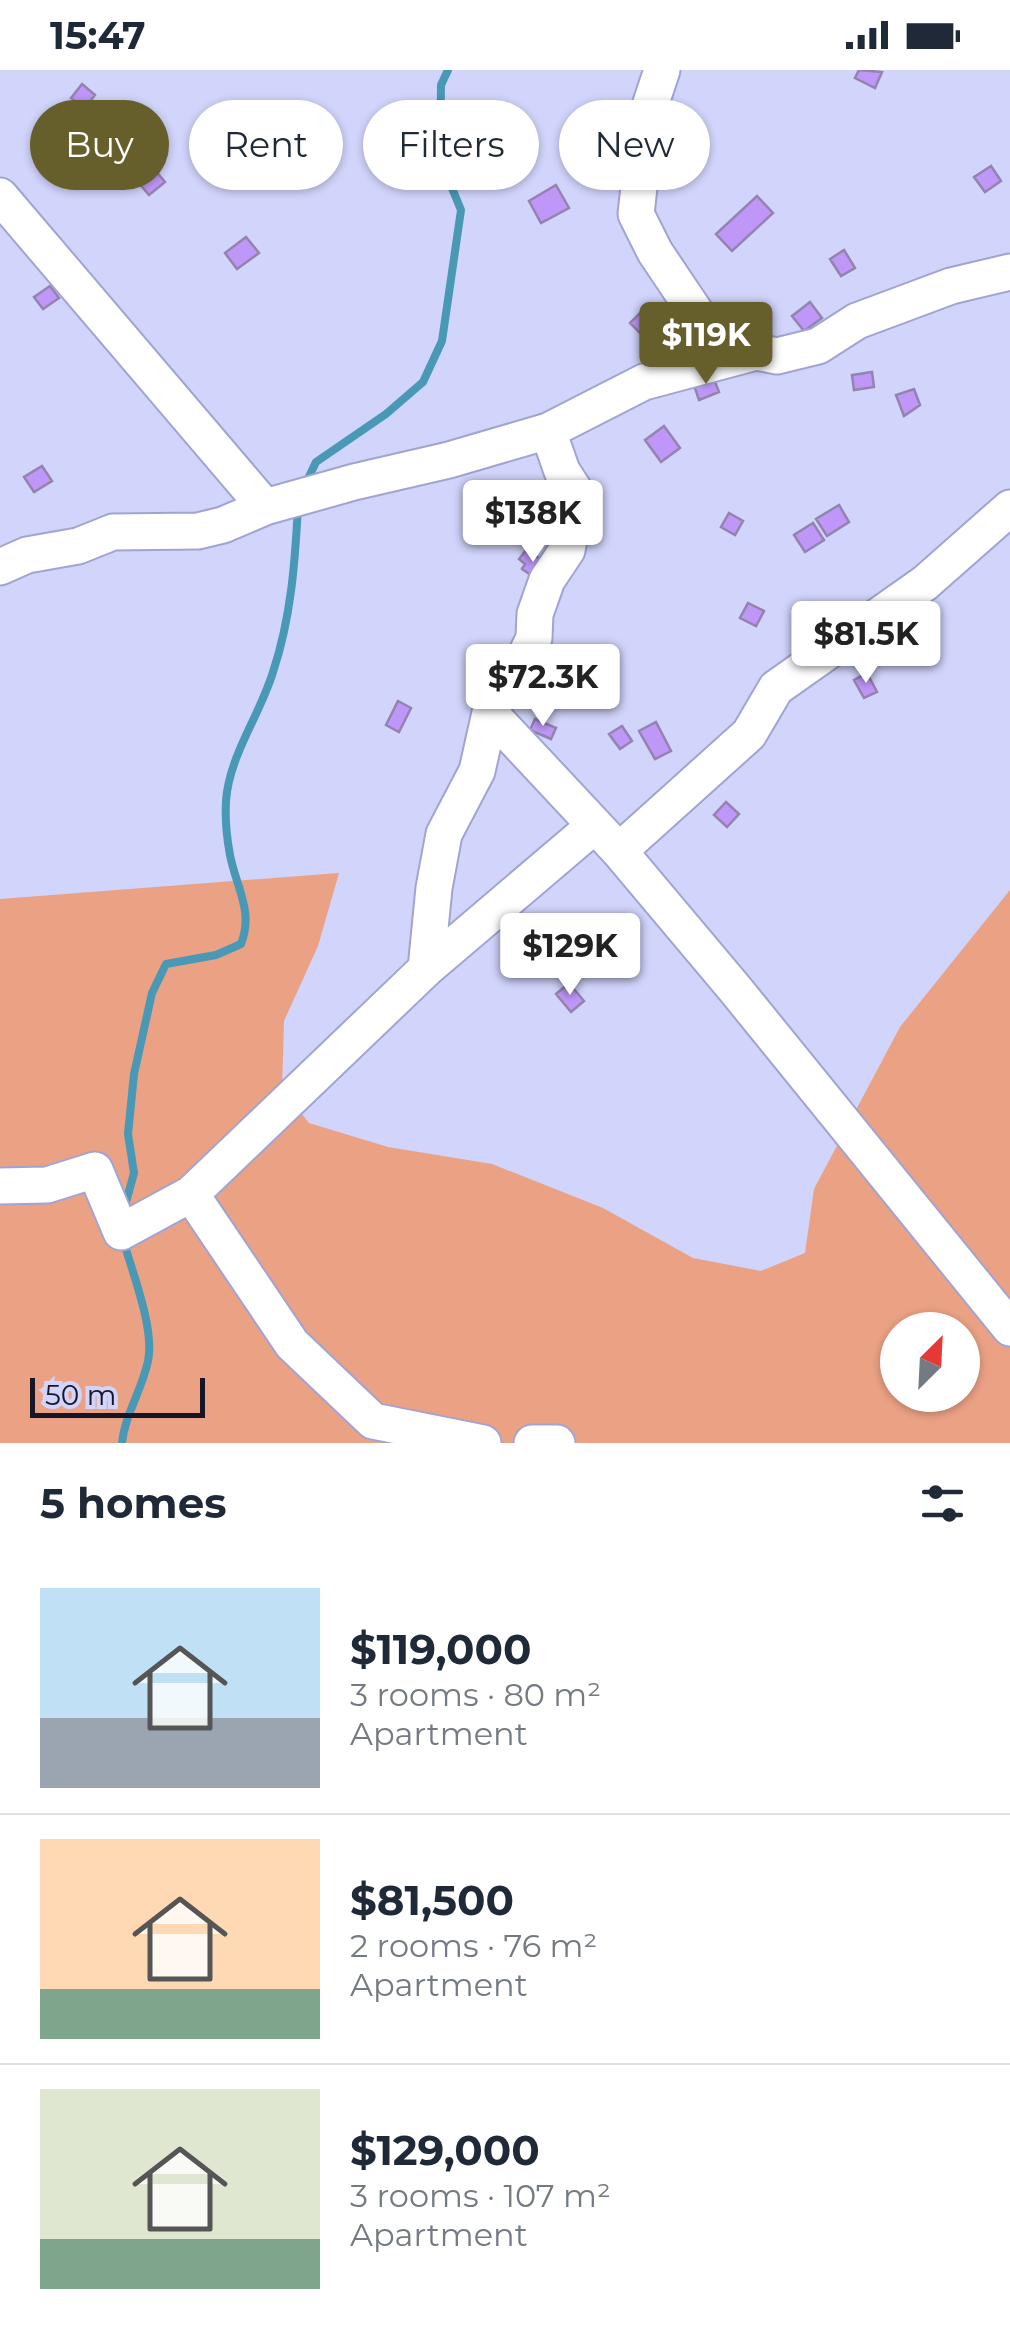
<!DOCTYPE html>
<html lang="en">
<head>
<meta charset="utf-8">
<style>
  body { margin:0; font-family:Montserrat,sans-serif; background:#f6f6f7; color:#1f2937; height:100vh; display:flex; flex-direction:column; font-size:38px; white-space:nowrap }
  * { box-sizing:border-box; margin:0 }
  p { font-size:32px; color:#747a83 }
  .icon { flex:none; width:55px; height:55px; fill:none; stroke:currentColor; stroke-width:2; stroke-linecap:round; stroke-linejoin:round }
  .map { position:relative; height:1373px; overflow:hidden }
  .drawer { display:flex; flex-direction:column; background:#fff; flex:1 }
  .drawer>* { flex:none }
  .guide { position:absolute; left:30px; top:30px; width:950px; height:90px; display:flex; gap:20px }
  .needle { width:65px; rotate:24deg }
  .tools { position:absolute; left:880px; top:1242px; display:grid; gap:20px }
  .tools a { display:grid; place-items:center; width:100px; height:100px; border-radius:50%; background:#fff; box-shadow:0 2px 8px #0004; font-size:50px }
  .scale { position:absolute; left:30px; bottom:25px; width:175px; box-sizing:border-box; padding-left:10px; border:5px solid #161627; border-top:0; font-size:28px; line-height:35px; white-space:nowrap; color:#161627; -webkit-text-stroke:8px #d1d4fb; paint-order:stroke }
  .price { position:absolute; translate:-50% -85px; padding:0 22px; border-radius:10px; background:#fff; color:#222; font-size:32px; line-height:65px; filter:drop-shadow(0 2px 5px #0008) }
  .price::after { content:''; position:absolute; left:50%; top:60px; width:30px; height:22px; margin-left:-15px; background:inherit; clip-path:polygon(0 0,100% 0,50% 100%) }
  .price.selected { background:#665f2c; color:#fff }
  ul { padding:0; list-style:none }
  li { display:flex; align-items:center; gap:30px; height:250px; padding:0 40px }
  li+li { border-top:2px solid #e0e1e3 }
  li span { display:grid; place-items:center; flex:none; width:280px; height:200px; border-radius:0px; color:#555 }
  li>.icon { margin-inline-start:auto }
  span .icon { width:120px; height:120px; fill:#fffc; stroke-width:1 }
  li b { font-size:42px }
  h2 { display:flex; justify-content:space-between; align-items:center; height:120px; padding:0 40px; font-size:42px }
  .chip { padding:0 35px; border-radius:45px; background:#fff; box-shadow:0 2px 8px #0004; font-size:35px; line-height:90px }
  .chip.selected { background:#665f2c; color:#fff }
  .status { display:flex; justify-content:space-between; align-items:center; height:70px; padding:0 50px; background:#fff; direction:ltr }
  .status svg { height:28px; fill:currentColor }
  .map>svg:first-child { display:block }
  .green { fill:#eba184; fill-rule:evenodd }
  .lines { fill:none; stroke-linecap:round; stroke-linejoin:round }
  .stream { stroke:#4898b6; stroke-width:8 }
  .building { fill:#bf97f9; stroke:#9483af; stroke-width:2.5 }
  .minor-casing { stroke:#a1a4d2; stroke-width:39 }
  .minor { stroke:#fff; stroke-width:35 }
</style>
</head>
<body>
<div class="status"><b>15:47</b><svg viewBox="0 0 49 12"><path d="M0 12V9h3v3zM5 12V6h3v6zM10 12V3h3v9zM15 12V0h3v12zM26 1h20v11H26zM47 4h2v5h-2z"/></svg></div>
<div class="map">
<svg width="1010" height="1373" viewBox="0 0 1010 1373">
  <rect width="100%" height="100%" fill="#d1d4fb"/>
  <path class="green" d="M339,803L318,876L284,951L282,1019L309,1053L388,1077L492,1094L603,1138L693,1188L761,1201L805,1183L814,1119L900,957L1010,820V1373H0V829ZM898,1260H962V1325H898Z"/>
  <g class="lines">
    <path class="stream" d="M306,413L316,392L386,344L423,312L442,271L461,140L440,89L441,15L448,0
      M125,1136L134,1103L128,1064L134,1004L152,923L166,894L216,885L241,874C254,841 236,817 230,785C227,769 225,748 226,731C229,686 260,645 273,602C291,548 295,493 298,436
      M122,1373C125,1344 142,1320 148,1291C155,1259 132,1202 123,1169"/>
  </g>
  <path class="building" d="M859,0L882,2L875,18L855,8Z
    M82,14L95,25L84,39L71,28Z
    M665,72L684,80L678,92L660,84Z
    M136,77L165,112L149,125L120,91Z
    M991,96L1001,111L985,122L974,107Z
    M556,115L569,138L541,153L529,131Z
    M757,126L773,143L732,181L716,164Z
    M246,167L259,183L237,199L225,183Z
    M844,180L855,198L841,206L830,189Z
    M50,216L59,228L43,239L34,227Z
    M810,232L822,248L804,261L792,246Z
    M643,240L658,255L645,268L630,253Z
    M872,302L874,317L854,320L852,305Z
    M712,304L719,322L699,330L693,312Z
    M914,319L920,335L904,346L896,325Z
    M664,356L680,378L661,392L645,370Z
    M42,396L52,411L34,422L24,407Z
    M839,435L849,452L827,466L816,449Z
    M729,443L743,451L735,465L721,457Z
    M813,453L824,470L805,482L794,465Z
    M527,479L549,496L538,510L522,499L525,494L519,489Z
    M748,533L764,541L756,556L740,548Z
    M867,603L877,622L864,628L854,610Z
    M398,631L411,638L399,662L386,655Z
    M535,649L556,658L551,669L530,660Z
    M656,652L671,681L655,689L639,661Z
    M622,656L632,671L620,679L609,664Z
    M726,732L739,744L727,757L714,745Z
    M569,913L584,931L571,942L556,924Z"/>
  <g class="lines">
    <defs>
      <path id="minor" d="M662,0L647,45L636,144L655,182L702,252L722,291
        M0,126L265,437
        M0,497L27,485L78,476L113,462L198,461L223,455L265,437L354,412L449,390L548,361L644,312L756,282L777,286L818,276L857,251L951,216L1010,202
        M490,643L619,781L735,919L1010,1258
        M619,781L749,664L776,618L925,513L1010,438
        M426,899L594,756
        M0,1116L47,1115L95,1100L121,1162L191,1124L292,1274L373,1351L483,1373
        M191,1124L426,899L434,818L444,764L477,701L490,643L504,614L522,593L534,568L535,544L547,510L567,480L578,426L562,401L548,361
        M532,1373H557"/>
    </defs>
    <use href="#minor" class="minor-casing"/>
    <use href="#minor" class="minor"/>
  </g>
</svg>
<div class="tools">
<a><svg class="needle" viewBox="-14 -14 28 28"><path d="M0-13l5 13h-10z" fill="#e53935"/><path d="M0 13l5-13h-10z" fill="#747a83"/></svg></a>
</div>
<div class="scale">50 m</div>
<b class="price selected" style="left:706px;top:317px">$119K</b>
<b class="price" style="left:533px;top:495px">$138K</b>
<b class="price" style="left:866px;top:616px">$81.5K</b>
<b class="price" style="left:543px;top:659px">$72.3K</b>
<b class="price" style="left:570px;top:928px">$129K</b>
<div class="guide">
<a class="chip selected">Buy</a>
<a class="chip">Rent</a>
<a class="chip">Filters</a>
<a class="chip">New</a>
</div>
</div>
<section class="drawer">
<h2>5 homes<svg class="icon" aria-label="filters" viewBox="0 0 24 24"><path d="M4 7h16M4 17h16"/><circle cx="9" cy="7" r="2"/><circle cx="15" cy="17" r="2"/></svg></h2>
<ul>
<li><span style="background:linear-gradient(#bfe0f5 65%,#9aa5b1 0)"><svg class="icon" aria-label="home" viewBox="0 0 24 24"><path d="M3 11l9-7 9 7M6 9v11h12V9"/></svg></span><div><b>$119,000</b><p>3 rooms · 80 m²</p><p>Apartment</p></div></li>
<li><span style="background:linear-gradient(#ffd9b3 75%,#7fa58c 0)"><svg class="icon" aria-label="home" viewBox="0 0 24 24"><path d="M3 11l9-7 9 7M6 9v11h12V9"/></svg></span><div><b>$81,500</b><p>2 rooms · 76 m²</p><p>Apartment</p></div></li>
<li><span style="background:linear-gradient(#dfe7d0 75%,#7fa58c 0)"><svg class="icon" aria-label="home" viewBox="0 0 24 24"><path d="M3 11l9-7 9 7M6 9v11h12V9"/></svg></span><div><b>$129,000</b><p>3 rooms · 107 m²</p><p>Apartment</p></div></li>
</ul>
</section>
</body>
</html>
